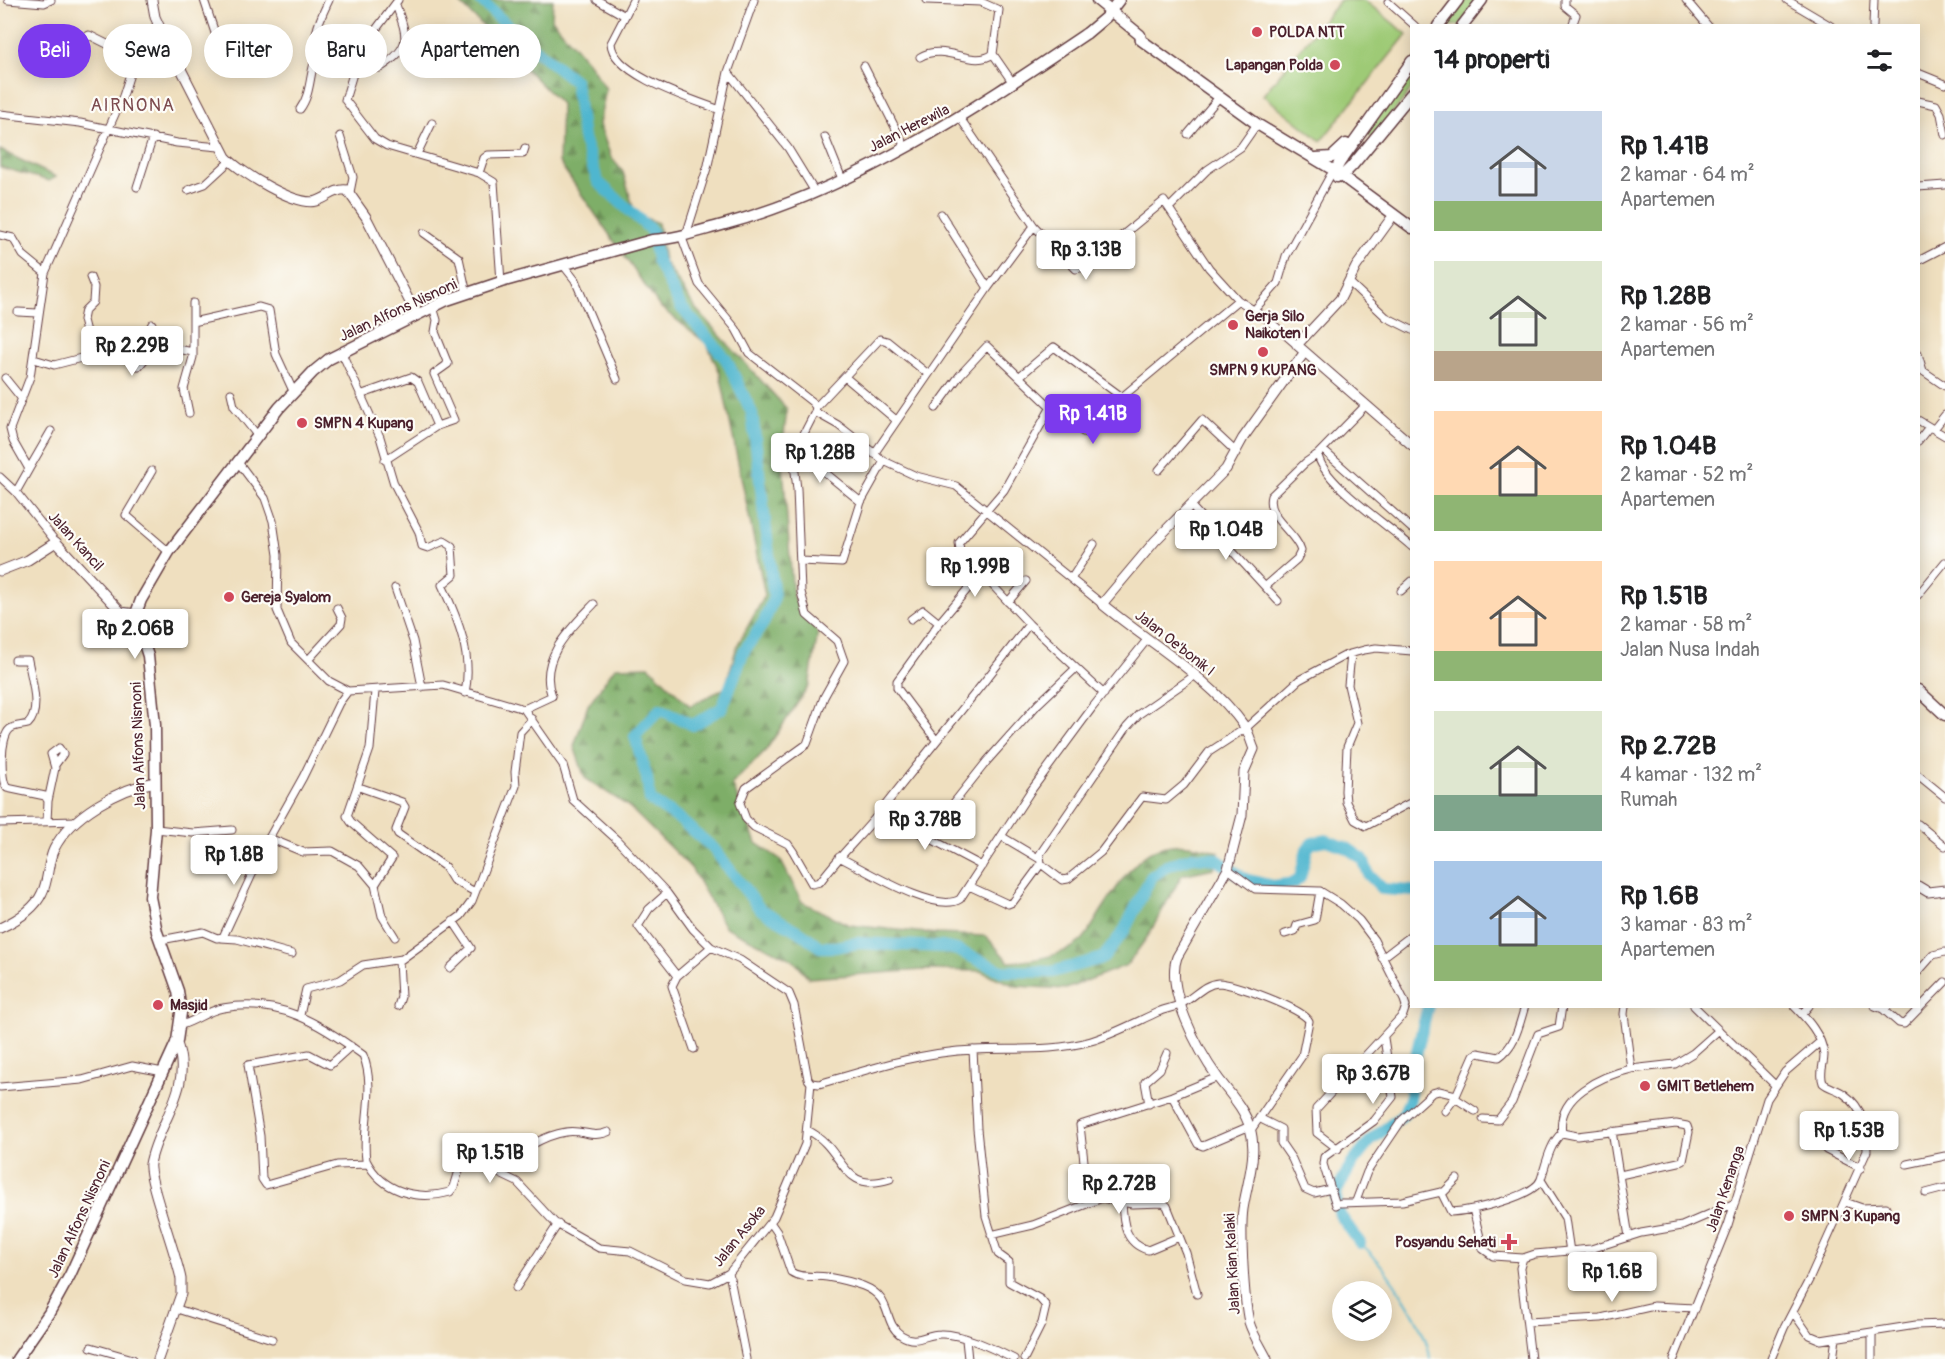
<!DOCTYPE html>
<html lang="id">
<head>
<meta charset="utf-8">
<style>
  body { margin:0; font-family:Pangolin,sans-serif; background:#f2f2f2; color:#202124; height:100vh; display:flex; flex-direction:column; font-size:22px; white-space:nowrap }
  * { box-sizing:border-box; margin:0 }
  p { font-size:20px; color:#757577 }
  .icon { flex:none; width:33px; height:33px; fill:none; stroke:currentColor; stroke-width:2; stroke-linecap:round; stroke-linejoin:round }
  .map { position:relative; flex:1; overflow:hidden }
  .sheet { position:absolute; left:1410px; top:24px; width:510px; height:984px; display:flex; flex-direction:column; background:#fff; border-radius:0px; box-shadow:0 3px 15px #0003 }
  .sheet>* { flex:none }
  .banner { position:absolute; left:18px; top:24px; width:570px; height:54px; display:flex; gap:12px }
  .tools { position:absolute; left:1332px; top:1281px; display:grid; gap:12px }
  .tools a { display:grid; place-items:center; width:60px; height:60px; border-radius:50%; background:#fff; box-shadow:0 3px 15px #0003; font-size:30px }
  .price { position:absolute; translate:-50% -51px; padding:0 14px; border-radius:6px; background:#fff; color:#222; font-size:20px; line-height:39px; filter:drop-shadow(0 2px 3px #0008) }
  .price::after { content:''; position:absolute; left:50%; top:36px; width:18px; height:14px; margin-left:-9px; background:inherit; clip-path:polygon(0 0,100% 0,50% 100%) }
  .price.on { background:#7c3aed; color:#fff }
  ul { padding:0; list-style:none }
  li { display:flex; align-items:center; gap:18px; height:150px; padding:0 24px }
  li span { display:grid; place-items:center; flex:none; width:168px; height:120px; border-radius:0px; color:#555 }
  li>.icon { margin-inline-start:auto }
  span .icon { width:72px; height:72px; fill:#fffc; stroke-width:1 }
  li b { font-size:26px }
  h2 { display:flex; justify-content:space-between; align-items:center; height:72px; padding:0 24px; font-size:26px }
  .pill { padding:0 21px; border-radius:27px; background:#fff; box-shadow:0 3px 15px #0003; font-size:21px; line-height:54px }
  .pill.on { background:#7c3aed; color:#fff }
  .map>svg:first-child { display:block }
  .green { fill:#9eca76; stroke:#747450; stroke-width:1.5 }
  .forest { fill:url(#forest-firs); stroke:#646649; stroke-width:1.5 }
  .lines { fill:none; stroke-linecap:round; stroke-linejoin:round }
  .stream { stroke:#50b6cf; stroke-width:2 }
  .river { stroke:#50b6cf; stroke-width:12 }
  .minor-casing { stroke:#633c41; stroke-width:9 }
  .tertiary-casing { stroke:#633c41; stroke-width:11 }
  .secondary-casing { stroke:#633c41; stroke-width:13 }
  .primary-casing { stroke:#633c41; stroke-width:13 }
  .minor { stroke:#fff; stroke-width:7 }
  .tertiary { stroke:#fff; stroke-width:9 }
  .secondary { stroke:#fff; stroke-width:10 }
  .primary { stroke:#fff; stroke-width:10 }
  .poi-dot { fill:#d1495b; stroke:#fdfcf7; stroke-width:2 }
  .labels { text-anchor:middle; stroke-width:4.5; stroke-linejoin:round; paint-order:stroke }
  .poi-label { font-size:15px; font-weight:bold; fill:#4a1f2b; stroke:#fdfcf7; text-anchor:start }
  .street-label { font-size:15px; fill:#4a1f2b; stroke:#fdfcf7 }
  .quarter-label { font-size:18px; letter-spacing:1.5px; fill:#7c4a4e; stroke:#fdfcf7 }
</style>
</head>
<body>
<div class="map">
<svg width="1945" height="1359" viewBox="0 0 1945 1359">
  <defs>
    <pattern id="forest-firs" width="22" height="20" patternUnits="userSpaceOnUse" patternTransform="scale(1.5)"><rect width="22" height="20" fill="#7eae67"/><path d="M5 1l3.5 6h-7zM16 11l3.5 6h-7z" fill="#698d55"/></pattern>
  </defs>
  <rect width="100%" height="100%" fill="#fdfcf7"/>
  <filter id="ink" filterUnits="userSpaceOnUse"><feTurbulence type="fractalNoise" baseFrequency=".0167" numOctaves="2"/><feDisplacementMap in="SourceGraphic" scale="12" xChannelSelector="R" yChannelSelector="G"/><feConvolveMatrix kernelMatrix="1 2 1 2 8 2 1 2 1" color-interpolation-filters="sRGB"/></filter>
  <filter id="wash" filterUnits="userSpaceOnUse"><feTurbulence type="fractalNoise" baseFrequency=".008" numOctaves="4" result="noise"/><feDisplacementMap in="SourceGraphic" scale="24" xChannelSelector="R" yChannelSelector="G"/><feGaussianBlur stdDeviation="1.35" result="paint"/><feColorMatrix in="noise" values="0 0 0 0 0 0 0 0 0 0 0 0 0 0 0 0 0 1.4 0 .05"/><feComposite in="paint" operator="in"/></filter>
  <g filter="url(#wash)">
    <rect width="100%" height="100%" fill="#efdfbf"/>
    <path class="green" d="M1340,0H1364L1407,34L1321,141L1263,95Z
      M1466,0H1479L1460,25L1447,26Z
      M1411,73V90L1373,138L1366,133Z"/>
    <path class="forest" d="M457,0H553L552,19L591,66L606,89L599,124L611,157L623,172L635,214L658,223L664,261L696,309L787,409L782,452L793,597L818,633L809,686L766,750L732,784L756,843L780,859L802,902L849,925L937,934L986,936L1009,962C1031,961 1065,956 1082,940C1089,933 1095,921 1100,913C1134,861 1151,829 1219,852L1214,868L1182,875L1148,936L1127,965L1066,989L1016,986L980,971L923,970L809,978L793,960L725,927L691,868L628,806L585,778L574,746L588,705L615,667L649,666L690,706L725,688L737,646L765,595L720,373L707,344L659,306L559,162L561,104Z
      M0,150L56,177L49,181L0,167Z"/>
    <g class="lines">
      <path class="stream" d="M1360,1243C1384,1263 1428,1328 1430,1359"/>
      <path class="river" d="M480,0L523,40L575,81L583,138L598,182L651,230L657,260L681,307L726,359L752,413L774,597L764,622L744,651L722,708L693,725L660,709L635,736L647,778L650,800L679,819L713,848L760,909L803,934L820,947H835L857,943L943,947L957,950L1002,971L1052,972L1103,958L1124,931L1151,877L1168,865L1193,857L1216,859L1245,879L1273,886L1294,883L1300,878L1307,849L1312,843L1326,840L1347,848L1363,859L1369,875L1383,889L1412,891
        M1360,1243L1340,1215L1335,1194L1351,1165L1371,1140L1403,1115L1410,1099L1411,1075L1428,1006"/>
    </g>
  </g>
  <g filter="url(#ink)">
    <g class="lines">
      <defs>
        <path id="minor" d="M8,0L44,3L51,0
          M204,0L224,60
          M329,0C322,15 307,43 321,58L354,61L355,67L345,100L375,139L387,146L479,173L494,182L501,282
          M597,0L625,16L633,0
          M927,0L981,2L999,10L993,54L1013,83
          M1565,0V6L1576,15L1572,26
          M1686,0L1708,26
          M1787,0L1831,26
          M1388,2L1415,26
          M625,16L611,43C612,75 694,100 720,110
          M1873,26L1874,0
          M70,47L89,35L135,58
          M920,57C945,42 973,69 993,54
          M353,60L398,0
          M864,66L905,147
          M355,67L380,68C412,47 408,38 396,5
          M728,72L788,148L815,192
          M1918,73L1945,84
          M1918,101L1936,105L1941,114L1945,135
          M300,109C312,93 309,72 317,54
          M0,114L80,123L177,143L219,147
          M960,118L1034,226L1076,269L1084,267L1164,201L1209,268L1238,300L1267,319L1297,345
          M1188,134L1220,96
          M340,136L353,177L350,192
          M825,137L842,179
          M417,154L432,123
          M479,173L484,158L488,155L523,154L525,148
          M137,187L153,137
          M1918,187L1945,185
          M188,190L205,184L230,161
          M1170,207L1207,170L1241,147L1257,124
          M941,214L988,288
          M424,233L459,258L467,294
          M0,235L13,238L23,255L45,273
          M681,235L699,284L736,329L749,353L812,402L816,407L815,412L838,425L884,461L916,476L956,486L1102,604
          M686,235L708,165L728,72L754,0
          M1918,261L1945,247
          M564,266L575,280L617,379
          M1349,282L1386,317L1412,330
          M1255,309L1278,283L1286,256L1330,176
          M18,312L38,313
          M193,322L259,307L269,310L276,354L294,393
          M152,324L136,353V366H139L157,345L193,352
          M341,351L380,437L394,484L419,532L422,546L428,548L444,541L452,546L454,575L442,585C458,619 473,655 465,693
          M1918,354L1923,371L1945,386
          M34,359L54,365L89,356L91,352L83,320L85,310L93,302L94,287L90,277
          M1020,376L1054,347L1122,397L1238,300
          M845,377L896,420
          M5,378L22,399
          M231,393L234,406L257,435
          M360,395L411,377L418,382L437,426
          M816,407L880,339L887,341L928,374
          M1051,407L1083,432L1089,433L1103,423L1122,397
          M936,408L960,375L987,346L1051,407L1004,490L959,543L960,551L981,573
          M815,412L793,455L797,489L801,592L807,615L837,641L844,661L824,697L807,744L746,788L740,803L746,819L754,827L788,844L793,851L812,884L820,882C838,857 861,836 880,812C929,749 981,688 1029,624
          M189,413L184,389L193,357V303
          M1918,420L1945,436
          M1934,429L1945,415
          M1918,441L1929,427
          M795,448L861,502
          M1323,450L1412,529
          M874,454L988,288L1034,226
          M1318,454C1321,482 1391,527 1412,547
          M385,460L437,426L454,420L434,374L448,364L435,332L437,320L433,307
          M238,462L265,498L273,521L278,555L277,610L291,643L329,681L348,691L443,685L524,709L563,765L573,800L617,840L667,893L693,929L711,947L740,960L789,993L794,1005L808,1079L811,1083L819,1084C870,1069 920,1052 974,1050C1013,1048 1053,1052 1091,1041C1114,1034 1136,1022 1158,1012C1164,1009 1172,1008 1179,1005C1193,999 1203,984 1218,983C1233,983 1304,1009 1309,1021L1302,1056L1251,1130
          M29,469L51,431
          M1159,470L1202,420L1235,451
          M152,471L126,515L169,552
          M0,477L16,492L56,542
          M16,492L29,469L13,441L10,429L30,377L45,273L123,96L135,58L143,43L158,23
          M1190,505L1278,601
          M801,561L842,563L861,502L884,461
          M1071,579L1094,544
          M1266,586L1297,559L1301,551C1296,532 1265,517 1271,496L1305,463L1318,454L1366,405
          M395,588L413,641L422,687
          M1401,591L1412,581
          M1918,595L1945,562
          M1008,602L1026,581
          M911,619L923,610L939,623
          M1351,654L1348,685L1357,723L1347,747L1345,791L1346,802L1355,820L1366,826L1412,802
          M309,659L341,624L342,618L337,608
          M15,660H28C31,677 42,711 28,724C22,726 15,725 10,729C0,737 0,780 7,788L45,796L48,801L47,821
          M524,709L552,696C537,659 571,628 594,604
          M936,740L897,688V681L939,623L981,573L1029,624L1104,694
          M1918,775L1945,797
          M359,787L402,802L405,807L396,830L398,834L445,867L453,880L475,892
          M48,801L55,768L51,754L59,748L63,754L55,765
          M880,812L982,866
          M0,823L77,821
          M1918,824L1945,846
          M156,829L193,833L232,830
          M1001,836L1038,858
          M269,838L303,852L332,851L359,866L375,885L382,916L395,937
          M926,838L987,761L1038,704L1076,668
          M839,857C864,869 936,915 960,899L1030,792L1092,708L1146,641
          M1041,864L1062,880L1068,879L1101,852L1142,797L1166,800L1184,785L1209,752L1246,728L1299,680L1346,655L1364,650L1376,648L1412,651
          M1228,869L1255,889L1320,891L1341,904L1359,920L1374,940L1404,1000L1406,1006L1403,1015L1316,1109L1317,1133L1338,1149
          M375,885L392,858L351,822L347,816L370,749L375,691
          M969,886L1008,904L1013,902L1041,864L1040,854L1127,727L1139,714L1194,676
          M667,893L649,909L638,926L677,976
          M1285,934L1295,931L1297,925L1315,920L1320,891
          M221,938L237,939L292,954
          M161,940L203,932L217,938L223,937L269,838L303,777L339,703L348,691
          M1382,958L1412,935
          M450,968L471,948L453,921
          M1918,972L1933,955L1945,952
          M398,1006L401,997L399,961
          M1625,1006L1624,1014L1631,1069L1675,1064L1693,1053L1719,1030
          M1694,1006L1775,1085
          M1875,1006L1883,1009L1888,1006
          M1883,1009L1899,1023L1904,1024L1945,982
          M1802,1014L1809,1006
          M300,1015L306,989L340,980L363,965L402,959L461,916L472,901L516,786L515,772L520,732L532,719
          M181,1025C196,1021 208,1010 223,1008C280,998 319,1023 363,1055C377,1089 361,1126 366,1160C382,1192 417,1201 450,1192L454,1187L461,1164L471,1160L517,1182L555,1223L599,1248L630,1251L686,1279L710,1283L729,1273L774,1217L805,1144L811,1083
          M351,1046L330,1065L309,1054L248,1065L260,1136L262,1179L266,1185L337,1165L368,1164
          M694,1049L672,986L677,976L711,947
          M973,1050L977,1129L986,1216L998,1254L1009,1262V1282L1040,1299L1046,1306L1042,1323L1024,1359
          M0,1087L82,1080L132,1066L163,1072
          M1172,1096L1198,1144L1203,1146L1250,1126
          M1455,1098L1475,1111
          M1149,1104L1145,1082L1160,1069L1167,1053
          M1445,1111L1455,1098L1474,1055L1478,1053L1499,1057C1516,1045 1519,1025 1525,1006
          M1259,1118L1281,1129V1143L1292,1159L1305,1189L1314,1193L1331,1189
          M1483,1119L1498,1120L1512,1102L1538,1034L1559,1027L1562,1006
          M1840,1123L1826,1150L1861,1168
          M807,1130C846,1148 839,1195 890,1179
          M1612,1131L1629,1237
          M1562,1133L1577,1136L1676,1124L1687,1126L1689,1132L1683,1161L1620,1175
          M1907,1164L1945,1156
          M492,1171C514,1156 539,1136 566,1132C582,1129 592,1139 608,1132
          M1541,1180L1565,1218L1570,1252
          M1443,1193L1457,1179
          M1926,1193L1945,1188
          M1102,1198L1086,1180L1080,1125L1172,1096L1218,1077
          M1356,1201L1367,1172L1402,1120L1432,1093L1439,1091L1456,1095
          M1122,1202C1123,1223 1125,1244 1148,1250L1179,1237
          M1845,1202L1862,1208L1886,1207
          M1341,1203L1402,1201L1441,1192L1451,1212C1470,1211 1535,1197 1541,1179C1546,1164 1550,1143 1562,1133C1556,1096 1601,1076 1631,1069
          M1336,1205L1323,1164L1324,1157L1374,1121L1393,1097L1384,1038
          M1473,1209L1483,1249L1493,1256L1523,1258
          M770,1222L777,1232L791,1272C801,1279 815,1275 827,1277C839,1279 852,1282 863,1286C894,1298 882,1322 901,1335C916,1345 925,1334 940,1334C962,1333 994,1349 1014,1359
          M991,1235L1033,1225L1102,1198L1132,1204L1163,1203L1167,1206L1186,1253L1197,1294
          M729,1273L746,1359
          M516,1288L558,1224
          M177,1309L272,1339
          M1793,1312L1809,1335L1821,1340L1916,1325L1945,1324
          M1528,1322L1601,1318L1654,1306L1695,1308
          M1872,1332V1359
          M966,1340L968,1359
          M91,1347L133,1359
          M1531,1359L1520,1268L1523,1258L1535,1254L1591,1249L1641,1233L1682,1226L1735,1203
          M1674,1359L1728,1225L1767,1099L1785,1072L1820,1042
          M1771,1359L1784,1328L1809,1280L1867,1151C1867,1129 1864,1108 1844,1094C1837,1089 1829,1088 1823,1083C1819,1073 1824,1065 1824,1055C1822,1035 1807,1019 1794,1006
          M1833,1359L1836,1338"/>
        <path id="tertiary" d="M152,0L155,17L161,30L226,157C240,172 296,207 317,201C327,198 336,188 347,190L366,217L416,314
          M1390,220L1356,267L1340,299L1297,345L1412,445
          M0,571L28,560L56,542L121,612L136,614
          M1918,886L1928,892L1945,890
          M0,928C15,921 35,909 42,893C49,880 47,863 54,849C71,815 119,789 155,782
          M158,1359L181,1294V1279C177,1256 147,1177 150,1164C158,1121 195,1087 176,1041
          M1267,1359C1261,1347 1253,1335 1249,1322C1244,1300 1240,1231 1243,1209C1247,1183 1258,1154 1250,1128C1244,1108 1230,1094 1218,1078C1199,1052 1165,989 1177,957L1228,869L1242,815L1244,772L1254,749C1251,742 1249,733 1245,727C1210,677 1149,643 1102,604L1155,541L1226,469L1243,438L1304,353"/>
        <path id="secondary" d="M17,1359L49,1313L70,1275L177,1041L181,1013L178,991L157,932L150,897L156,829L155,725L148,656L135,616L141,600L169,552L279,408L313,372L329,359L447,300L501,282L652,240C676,239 699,231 722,225C856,189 974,109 1087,33L1106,17L1119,0"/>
        <path id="primary" d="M1097,0L1140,35L1141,40L1257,124L1335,171L1412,228
          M1438,26L1458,0
          M1462,26L1482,0
          M1316,158L1332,157L1346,144
          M1337,176H1342L1352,166L1412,93
          M1337,177L1335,171L1340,162L1412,61
          M1918,690L1945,715"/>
      </defs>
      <use href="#minor" class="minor-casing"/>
      <use href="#tertiary" class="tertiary-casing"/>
      <use href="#secondary" class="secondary-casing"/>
      <use href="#primary" class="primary-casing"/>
      <use href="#minor" class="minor"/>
      <use href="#tertiary" class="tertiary"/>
      <use href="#secondary" class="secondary"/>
      <use href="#primary" class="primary"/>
    </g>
  </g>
  <g class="poi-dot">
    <circle cx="1257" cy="32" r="6"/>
    <circle cx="1335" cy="65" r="6"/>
    <circle cx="1233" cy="325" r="6"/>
    <circle cx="1263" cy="352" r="6"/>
    <circle cx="302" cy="423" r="6"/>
    <circle cx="229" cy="597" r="6"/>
    <circle cx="158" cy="1005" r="6"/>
    <circle cx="1645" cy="1086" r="6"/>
    <circle cx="1789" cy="1216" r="6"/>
    <path d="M1506 1233h6v6h6v6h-6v6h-6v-6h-6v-6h6z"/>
  </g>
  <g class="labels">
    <g class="poi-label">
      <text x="1269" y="37">POLDA NTT</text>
      <text x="1323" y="70" text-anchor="end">Lapangan Polda</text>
      <text x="1245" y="321">Gerja Silo<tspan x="1245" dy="17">Naikoten I</tspan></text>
      <text x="1263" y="375" text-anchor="middle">SMPN 9 KUPANG</text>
      <text x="314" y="428">SMPN 4 Kupang</text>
      <text x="241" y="602">Gereja Syalom</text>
      <text x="170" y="1010">Masjid</text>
      <text x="1657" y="1091">GMIT Betlehem</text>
      <text x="1801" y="1221">SMPN 3 Kupang</text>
      <text x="1496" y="1247" text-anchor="end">Posyandu Sehati</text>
    </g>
    <g class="street-label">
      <text transform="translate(909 128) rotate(-27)" y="5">Jalan Herewila</text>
      <text transform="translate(398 310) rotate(-25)" y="5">Jalan Alfons Nisnoni</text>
      <text transform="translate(76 541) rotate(48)" y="5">Jalan Kancil</text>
      <text transform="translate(1175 643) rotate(38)" y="5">Jalan Oe'bonik I</text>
      <text transform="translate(138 746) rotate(-92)" y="5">Jalan Alfons Nisnoni</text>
      <text transform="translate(1725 1189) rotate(-71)" y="5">Jalan Kenanga</text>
      <text transform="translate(79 1219) rotate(-65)" y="5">Jalan Alfons Nisnoni</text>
      <text transform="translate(739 1236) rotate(-51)" y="5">Jalan Asoka</text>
      <text transform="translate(1232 1264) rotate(-93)" y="5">Jalan Kian Kalaki</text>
    </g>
    <g class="quarter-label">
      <text x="133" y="111">AIRNONA</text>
    </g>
  </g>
</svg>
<div class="tools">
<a><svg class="icon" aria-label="layers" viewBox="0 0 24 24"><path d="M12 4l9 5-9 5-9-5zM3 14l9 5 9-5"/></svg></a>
</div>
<b class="price" style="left:1086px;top:281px">Rp 3.13B</b>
<b class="price" style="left:132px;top:377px">Rp 2.29B</b>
<b class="price on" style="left:1093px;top:445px">Rp 1.41B</b>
<b class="price" style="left:820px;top:484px">Rp 1.28B</b>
<b class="price" style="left:1226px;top:561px">Rp 1.04B</b>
<b class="price" style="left:975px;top:598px">Rp 1.99B</b>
<b class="price" style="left:135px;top:660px">Rp 2.06B</b>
<b class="price" style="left:925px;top:851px">Rp 3.78B</b>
<b class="price" style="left:234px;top:886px">Rp 1.8B</b>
<b class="price" style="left:1373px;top:1105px">Rp 3.67B</b>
<b class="price" style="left:1849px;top:1162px">Rp 1.53B</b>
<b class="price" style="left:490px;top:1184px">Rp 1.51B</b>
<b class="price" style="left:1119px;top:1215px">Rp 2.72B</b>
<b class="price" style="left:1612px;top:1303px">Rp 1.6B</b>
<div class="banner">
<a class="pill on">Beli</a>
<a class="pill">Sewa</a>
<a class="pill">Filter</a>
<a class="pill">Baru</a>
<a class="pill">Apartemen</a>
</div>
<section class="sheet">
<h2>14 properti<svg class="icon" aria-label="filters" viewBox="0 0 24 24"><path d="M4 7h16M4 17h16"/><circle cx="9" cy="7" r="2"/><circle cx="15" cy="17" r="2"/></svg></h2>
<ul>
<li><span style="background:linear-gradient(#c9d6e8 75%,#8fb573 0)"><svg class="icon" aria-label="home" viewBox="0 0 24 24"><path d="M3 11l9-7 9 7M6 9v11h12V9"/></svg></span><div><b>Rp 1.41B</b><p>2 kamar · 64 m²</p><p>Apartemen</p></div></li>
<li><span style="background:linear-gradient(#dfe7d0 75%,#b9a48a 0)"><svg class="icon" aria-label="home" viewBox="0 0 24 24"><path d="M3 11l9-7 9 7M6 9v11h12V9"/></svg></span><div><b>Rp 1.28B</b><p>2 kamar · 56 m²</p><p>Apartemen</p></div></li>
<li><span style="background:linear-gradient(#ffd9b3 70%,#8fb573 0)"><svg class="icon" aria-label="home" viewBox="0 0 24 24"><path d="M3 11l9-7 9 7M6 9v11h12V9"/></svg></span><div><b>Rp 1.04B</b><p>2 kamar · 52 m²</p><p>Apartemen</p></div></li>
<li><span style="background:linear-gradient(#ffd9b3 75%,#8fb573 0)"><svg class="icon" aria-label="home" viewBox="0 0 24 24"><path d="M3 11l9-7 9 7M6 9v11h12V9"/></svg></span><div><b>Rp 1.51B</b><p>2 kamar · 58 m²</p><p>Jalan Nusa Indah</p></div></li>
<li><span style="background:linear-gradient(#dfe7d0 70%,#7fa58c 0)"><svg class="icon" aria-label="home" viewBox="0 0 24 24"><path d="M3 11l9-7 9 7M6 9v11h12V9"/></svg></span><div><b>Rp 2.72B</b><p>4 kamar · 132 m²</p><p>Rumah</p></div></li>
<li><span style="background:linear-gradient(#a9c7e8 70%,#8fb573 0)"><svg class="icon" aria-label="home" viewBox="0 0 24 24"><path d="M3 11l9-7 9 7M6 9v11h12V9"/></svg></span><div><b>Rp 1.6B</b><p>3 kamar · 83 m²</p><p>Apartemen</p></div></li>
</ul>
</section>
</div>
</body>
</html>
